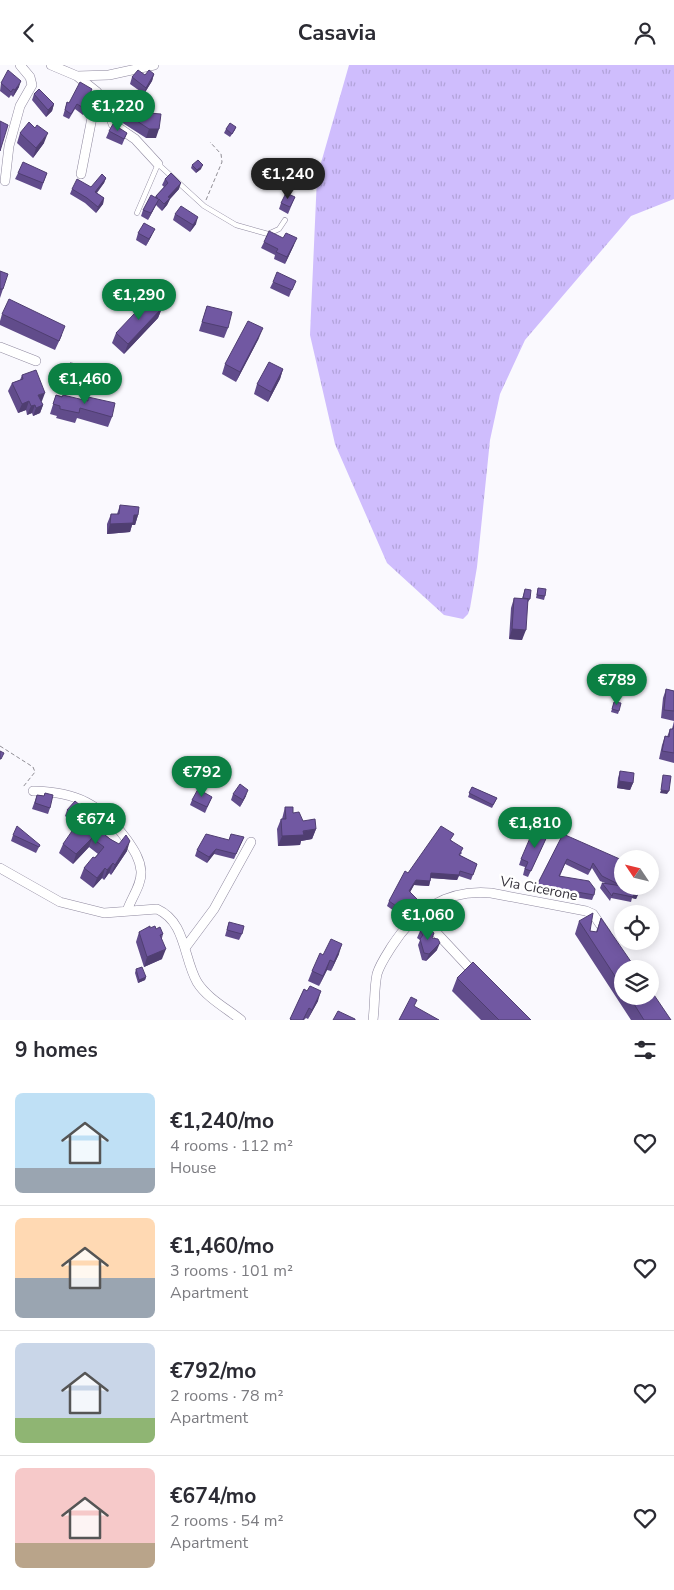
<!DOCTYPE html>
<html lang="en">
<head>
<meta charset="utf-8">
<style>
  body { margin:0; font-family:"Nunito Sans",sans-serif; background:#f2f2f3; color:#2b2b33; height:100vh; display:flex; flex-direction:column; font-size:19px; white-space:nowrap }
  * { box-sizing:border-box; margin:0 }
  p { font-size:16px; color:#7c7c81 }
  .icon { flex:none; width:28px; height:28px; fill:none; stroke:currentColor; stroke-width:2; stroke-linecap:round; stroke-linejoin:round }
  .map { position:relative; height:955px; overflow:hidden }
  .panel { display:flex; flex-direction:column; background:#fff; flex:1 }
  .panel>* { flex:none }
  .needle { width:32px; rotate:305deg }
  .controls { position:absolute; left:614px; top:785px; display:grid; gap:10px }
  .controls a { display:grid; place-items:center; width:45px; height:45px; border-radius:50%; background:#fff; box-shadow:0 2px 12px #0003; font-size:25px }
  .price { position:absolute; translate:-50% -42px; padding:0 11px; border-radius:18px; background:#0b8043; color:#fff; font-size:16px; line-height:32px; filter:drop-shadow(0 1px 2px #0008) }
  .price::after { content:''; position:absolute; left:50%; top:30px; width:15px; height:11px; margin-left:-8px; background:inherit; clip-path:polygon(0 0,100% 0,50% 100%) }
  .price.current { background:#222; color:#fff }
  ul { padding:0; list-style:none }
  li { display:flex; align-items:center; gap:15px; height:125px; padding:0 15px }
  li+li { border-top:1px solid #e1e1e2 }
  li span { display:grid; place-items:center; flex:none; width:140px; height:100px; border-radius:8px; color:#555 }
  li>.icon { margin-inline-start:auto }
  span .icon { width:60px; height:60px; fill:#fffc; stroke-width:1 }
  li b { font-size:21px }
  h2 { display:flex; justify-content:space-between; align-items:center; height:60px; padding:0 15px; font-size:21px }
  header { display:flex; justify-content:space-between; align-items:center; height:65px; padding:0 15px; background:#fff; font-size:22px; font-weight:700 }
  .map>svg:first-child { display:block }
  .grass { fill:url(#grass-tufts) }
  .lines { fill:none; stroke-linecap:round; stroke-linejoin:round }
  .service-casing { stroke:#8f899f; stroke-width:5.5 }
  .minor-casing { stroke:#8f899f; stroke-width:10 }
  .path { stroke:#908e95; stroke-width:1; stroke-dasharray:4 2.5; stroke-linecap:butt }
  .service { stroke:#fff; stroke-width:4.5 }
  .minor { stroke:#fff; stroke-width:9 }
  .wall { fill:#614c8b }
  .shaded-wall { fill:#4f3e71 }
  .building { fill:#7158a2; stroke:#4f3e71 }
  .labels { text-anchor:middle; stroke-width:5; stroke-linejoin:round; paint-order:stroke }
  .street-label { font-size:14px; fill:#36333c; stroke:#fff }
</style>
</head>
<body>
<header><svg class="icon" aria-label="back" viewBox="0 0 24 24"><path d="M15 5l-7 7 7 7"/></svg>Casavia<svg class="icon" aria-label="person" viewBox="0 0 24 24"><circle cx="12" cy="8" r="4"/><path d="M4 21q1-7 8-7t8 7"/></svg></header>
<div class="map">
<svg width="674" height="955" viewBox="0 0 674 955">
  <defs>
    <pattern id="grass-tufts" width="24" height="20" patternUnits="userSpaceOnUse" patternTransform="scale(1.25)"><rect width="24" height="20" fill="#cfbdfd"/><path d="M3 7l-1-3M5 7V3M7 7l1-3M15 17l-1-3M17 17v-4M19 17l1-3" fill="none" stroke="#b2a3da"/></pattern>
  </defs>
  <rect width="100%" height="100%" fill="#faf9fe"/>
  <path class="grass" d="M349,0H674V134L631,151L525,275L500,329L490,375L477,502L470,543L468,549L463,554L444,550L387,498L335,379L310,270L317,112Z"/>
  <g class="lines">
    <defs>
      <path id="service" d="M137,148L158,99L204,141L236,160L268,169L279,164L285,155"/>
      <path id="minor" d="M51,0L77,11L97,27L81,109
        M77,11L109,10L154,0
        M97,27L107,41L113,59L135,74L158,99
        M5,116L9,81L20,41L32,20L30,12L20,0
        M0,282L36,296
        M33,726C77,727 101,739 127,775C134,785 140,794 141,806C142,820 131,833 127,846
        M0,803L60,837L104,848L157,844C186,857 183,892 197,917C207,933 226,943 241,955
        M419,849L475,909
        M185,883L214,844L251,777
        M373,955C375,940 374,923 377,909C380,899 387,889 392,881C415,845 448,824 491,828L586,846L593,849L606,868"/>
    </defs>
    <use href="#service" class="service-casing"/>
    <use href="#minor" class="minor-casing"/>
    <path class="path" d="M206,135L222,97L221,89L210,77
      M0,681L33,702L35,707L23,722"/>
    <use href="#service" class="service"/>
    <use href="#minor" class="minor"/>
  </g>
  <path class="wall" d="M154,9L152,16L144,29L130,19L132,12Z
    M1,18L19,22L13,32L11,30L9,33L0,26Z
    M92,24L87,37V44L83,50L75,44L69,54L63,51L67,37L69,38Z
    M34,29L54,39L52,46L46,52L32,35Z
    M120,37L141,42L152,44L150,48L156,73H146L118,55L116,46Z
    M236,62L235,65L230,72L224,68L226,64Z
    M109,66L127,68L122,80L106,73Z
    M20,68L44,78L33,93L17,78Z
    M192,100L201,104L196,108L191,103Z
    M18,108H47L41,125L15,114Z
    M106,113L104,118L97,128L104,133L103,139L96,148L85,138L70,129L72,124L91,122Z
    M165,114L179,124L170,134L167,140L162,146L156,140L148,155L141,151L143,145L164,122L162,120Z
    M295,132L288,149L279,144L281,138Z
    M175,149L196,159L190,167L173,155Z
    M138,168L152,170L146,181L136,175Z
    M264,177L294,180L285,199L274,194L275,190L261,183Z
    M0,206L3,224L0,233Z
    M273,217L293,222L289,232L270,223Z
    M207,241L228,263L224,273L199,266Z
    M162,243L158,253L124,289L112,278L116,268Z
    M2,249L62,270L55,285L0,260V256Z
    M259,273L236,317L222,309L225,299Z
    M70,298L73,316L71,323L57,320L60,307L62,301L69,302Z
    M283,304L280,314L268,337L254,329L257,319Z
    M22,310L42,336H41L43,340L40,348L33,351L32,348L27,350L26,345L18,348L8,326L12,318L20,315Z
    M56,330L87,336L88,332L112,352L108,362L77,353L75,358L56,353L57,351L50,349Z
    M120,440L138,450L135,460H132L130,467L107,469V459L111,449H117Z
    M538,523L545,531L544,535L536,533Z
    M525,524L530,534L528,537L522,575L509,574L511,543L514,533L522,534Z
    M666,624L674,626V656L661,653L663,633Z
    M614,637L619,646L618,649L611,647Z
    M674,656V698L659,694L662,680L665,671L667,672L670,664H672Z
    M620,706L633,718L630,725L617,723L618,713Z
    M472,722L497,733L492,743L468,732Z
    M45,728L50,743L48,749L32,744L37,730L44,731Z
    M233,729L246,731L240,742L231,735Z
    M212,732L205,748L190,740L192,735Z
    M285,742L293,748L303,756L316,764L312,774L301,776L300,780L278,781L277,764L281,754H282Z
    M67,745L79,747L71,756L65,751Z
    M550,765L528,812L523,810L525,802L519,800L521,794L536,775Z
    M101,767L127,786L111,810L109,808L104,815L102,813L93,823L80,813L84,803L98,789L89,782L73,799L59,788L63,779L75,768Z
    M563,769L642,821L636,834L632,833L631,837L611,833L610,836L600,823L602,818H605L600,816L592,803L588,810L565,799L560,811L594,830L592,835L535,825Z
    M13,770L40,780L36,788L11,776Z
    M244,772L234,794L214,789L207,798L195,791L197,785L229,775Z
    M451,775L462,788L460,790L477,799L471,815L459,811L457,815L431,813L429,821L414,820L410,827L418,835L416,840L404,853L387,841L389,836L408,808Z
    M601,853L622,904V931H650L671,955H631L575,869L579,856L590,866L596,867Z
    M229,857L242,869L239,875L225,871Z
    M150,863L156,864L163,869L162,873V894L144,902L136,877L139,867Z
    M420,866L432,873L437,885L426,896L422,895L418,880L420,875L417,873Z
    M339,889L331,906L327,905L319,921L308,916L312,906L323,890Z
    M136,904L146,912L145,915L138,918L135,908Z
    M457,913L531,955H481L452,926Z
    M304,924L307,926L318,936L308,954L306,953L304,955H290Z"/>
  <path class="shaded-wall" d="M154,9L152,16L144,29L146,23Z
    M21,16L19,22L13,32L15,25Z
    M89,38L87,44L83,50L85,44Z
    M54,39L52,46L46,52L48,45Z
    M149,64H159L156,73H146Z
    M48,68L44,78L33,93L36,83Z
    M203,100L201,104L196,108L197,105Z
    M106,113L104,118L93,132L95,127Z
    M181,118L179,124L170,134L167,140L162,146L168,132Z
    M104,133L103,139L96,148L98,142Z
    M159,134L156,140L148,155L151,148Z
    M198,152L196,159L190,167L193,160Z
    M155,164L152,170L146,181L149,174Z
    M297,173L294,180L285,199L287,192Z
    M162,243L158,253L124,289L128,279Z
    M263,263L259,273L236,317L240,307Z
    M283,304L280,314L268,337L271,327Z
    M45,328L42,336L35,338L38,330Z
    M29,336L26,345L18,348L22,339Z
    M35,340L32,348L27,350L31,341Z
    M43,340L40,348L33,351L36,343Z
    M134,450H138L135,460H132L130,467L107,469L110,459Z
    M512,564L526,565L522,575L509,574Z
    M619,716L633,718L630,725L617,723Z
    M248,725L246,731L240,742L243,735Z
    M661,725L669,726L667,729L660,728Z
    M81,741L79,747L71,756L73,750Z
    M104,758L100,768L99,765Z
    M316,764L312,774L301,776L300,780L278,781L282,771Z
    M92,773L89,782L73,799L76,789Z
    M130,776L127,786L111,810L115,800Z
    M216,784L214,789L207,798L209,792Z
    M113,798L109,808L104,815L107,805Z
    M105,803L102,813L93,823L97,813Z
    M431,808L459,810L457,815L430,813Z
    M416,815L430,816L429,821L414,820L408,831L409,826Z
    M642,821L636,834L632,833L634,828Z
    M418,835L416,840L404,853L406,848Z
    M440,878L437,885L426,896L429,889Z
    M342,879L339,889L331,906L334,897Z
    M166,884L162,894L144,902L147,892Z
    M330,895L327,905L319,921L323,911Z
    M146,912L145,915L138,918L139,915Z
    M321,926L318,936L308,954L312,945Z"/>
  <path class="building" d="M8,5L21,16L15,25L13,24L11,27L1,18Z
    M138,5L145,10L149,5L154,9L146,23L132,12Z
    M80,17L92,24L86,36L89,38L85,44L77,39L71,49L65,45L67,37L69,38Z
    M39,24L54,39L48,45L34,29Z
    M124,31L141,42L146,40L152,44L149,48L161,49L159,64H149L122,46L120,37Z
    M0,56L8,60L0,86Z
    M29,57L35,63L37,60L48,68L36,83L20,68Z
    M230,58L236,62L232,69L226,64Z
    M113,59L127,68L124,74L109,66Z
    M198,95L203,100L197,105L192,100Z
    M23,97L47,108L43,118L18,108Z
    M171,108L181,118L168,132L170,133L164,139L159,134L151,148L143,145L151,130L158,134L156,131L168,118L165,114Z
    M102,109L106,113L95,127L104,133L98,142L87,133L72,124L77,114L91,122Z
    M286,128L295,132L290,142L281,138Z
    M181,141L198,152L193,160L175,149Z
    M144,158L155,164L149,174L138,168Z
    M269,166L283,173L286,168L297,173L287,192L276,187L278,184L264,177Z
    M0,206L8,209L3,224H0Z
    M277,207L296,216L292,225L273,217Z
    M150,232L162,243L128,279L116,268Z
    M9,234L65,261L59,276L2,249Z
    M207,241L232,247L228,263L202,257Z
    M248,256L263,263L240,307L225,299Z
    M269,297L283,304L271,327L257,319Z
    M70,298L77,299L73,316L60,313L62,301L70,302Z
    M36,305L45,328L38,330L43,340L36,343L35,340L31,341L29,336L22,339L12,318L23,314L22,310Z
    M56,330L62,332L63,330L88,336V332L115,338L112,352L80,343L79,348L60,344V341L53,339Z
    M120,440L139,442L138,450H134L133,458L110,459L111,449H119Z
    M538,523L546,524L545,531L537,530Z
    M525,524L531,525L530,534L523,533Z
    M514,533L528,534L526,565L512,564Z
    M666,624L674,626V646L664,645Z
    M614,637L621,638L619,646L612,644Z
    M674,661V688L662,686L665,671L669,672L670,664H673Z
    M0,686L4,688L1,694H0Z
    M620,706L634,708L633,718L619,716Z
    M663,710L671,711L669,726L661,725Z
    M240,719L248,725L243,735L233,729Z
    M472,722L497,733L493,740L469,728Z
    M198,724L212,732L207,742L192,735Z
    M45,728L53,730L50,743L35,738L37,730L44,731Z
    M75,736L81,741L73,750L67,745Z
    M285,742H293V748L299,747L303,756L315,754L316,764L303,766L304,770L282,771L281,754H286Z
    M91,748L104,758L99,765L110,774L119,779L126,770L130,776L115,800L113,798L107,805L105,803L97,813L84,803L93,792L95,793L104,782L92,773L76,789L63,779L72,766L75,768Z
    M17,761L40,780L39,782L13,770Z
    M441,761L454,769L450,775L463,783L459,790L477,799L473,810L460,806L459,810L431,808L430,816L416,815L409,826L418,835L406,848L389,836L405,806L408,808Z
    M542,762L550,765L531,806L525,804L528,797L521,794L530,773L536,775Z
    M206,769L229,775L231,769L244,772L236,789L216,784L209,792L197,785Z
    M563,769L622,795V821H641L638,829L634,828L633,832L613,828L612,831L602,818L622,821L602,811L593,798L590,805L567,794L559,811L589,816L595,824L594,830L537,820Z
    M593,848L590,866L597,867L601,853L636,904H622V922L579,856Z
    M229,857L244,861L242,869L227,865Z
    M150,861V863L155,861L156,864L160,862L163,869L160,870L166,884L147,892L139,867Z
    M424,861L434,868L432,873L438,874L440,878L429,889L424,888L420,874L423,870L420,866Z
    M331,874L342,879L334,897L330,895L323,911L312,906L320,888L323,890Z
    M473,897L531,955H499L457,913Z
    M142,902L146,912L139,915L136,904Z
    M310,921L321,926L312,945L309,943L303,955H292L290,954L304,924L307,926Z
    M650,924L671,955H644L629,931H650Z
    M411,932L417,935L414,941L439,955H399Z
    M338,946L355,954V955H333Z"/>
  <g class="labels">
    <g class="street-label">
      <text transform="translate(539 823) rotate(11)" y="5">Via Cicerone</text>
    </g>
  </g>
</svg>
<div class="controls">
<a><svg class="needle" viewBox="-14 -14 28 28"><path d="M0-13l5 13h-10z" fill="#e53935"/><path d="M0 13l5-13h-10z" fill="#7c7c81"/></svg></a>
<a><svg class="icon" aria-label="locate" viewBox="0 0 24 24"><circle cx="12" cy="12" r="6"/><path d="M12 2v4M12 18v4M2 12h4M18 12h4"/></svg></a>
<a><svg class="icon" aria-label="layers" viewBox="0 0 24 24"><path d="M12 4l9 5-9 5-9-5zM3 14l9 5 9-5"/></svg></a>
</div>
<b class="price" style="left:118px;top:67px">€1,220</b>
<b class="price current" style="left:288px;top:135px">€1,240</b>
<b class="price" style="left:139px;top:256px">€1,290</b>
<b class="price" style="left:85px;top:340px">€1,460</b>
<b class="price" style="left:617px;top:641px">€789</b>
<b class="price" style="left:202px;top:733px">€792</b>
<b class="price" style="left:96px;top:780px">€674</b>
<b class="price" style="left:535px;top:784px">€1,810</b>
<b class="price" style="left:428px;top:876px">€1,060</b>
</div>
<section class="panel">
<h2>9 homes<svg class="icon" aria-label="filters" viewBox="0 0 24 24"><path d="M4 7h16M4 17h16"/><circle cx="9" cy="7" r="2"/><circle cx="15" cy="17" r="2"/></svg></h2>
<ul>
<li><span style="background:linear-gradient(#bfe0f5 75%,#9aa5b1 0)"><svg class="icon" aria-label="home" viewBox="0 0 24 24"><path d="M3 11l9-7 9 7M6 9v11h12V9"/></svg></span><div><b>€1,240/mo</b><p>4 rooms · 112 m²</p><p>House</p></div><svg class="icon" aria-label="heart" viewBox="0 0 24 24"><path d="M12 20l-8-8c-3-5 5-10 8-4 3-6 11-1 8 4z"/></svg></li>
<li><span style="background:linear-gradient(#ffd9b3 60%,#9aa5b1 0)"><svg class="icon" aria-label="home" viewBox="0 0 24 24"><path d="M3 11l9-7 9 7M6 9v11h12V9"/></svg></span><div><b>€1,460/mo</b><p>3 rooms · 101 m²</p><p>Apartment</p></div><svg class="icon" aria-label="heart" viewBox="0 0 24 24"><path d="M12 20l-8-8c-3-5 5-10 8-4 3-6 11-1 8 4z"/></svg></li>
<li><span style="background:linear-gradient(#c9d6e8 75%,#8fb573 0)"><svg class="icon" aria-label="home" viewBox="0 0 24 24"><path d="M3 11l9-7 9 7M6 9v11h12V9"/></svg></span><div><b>€792/mo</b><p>2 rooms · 78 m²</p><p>Apartment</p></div><svg class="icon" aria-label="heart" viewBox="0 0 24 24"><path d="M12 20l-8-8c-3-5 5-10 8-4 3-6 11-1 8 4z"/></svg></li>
<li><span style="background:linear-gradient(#f6c9c9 75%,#b9a48a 0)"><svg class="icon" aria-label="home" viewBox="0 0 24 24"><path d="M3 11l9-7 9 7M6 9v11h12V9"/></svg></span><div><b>€674/mo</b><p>2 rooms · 54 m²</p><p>Apartment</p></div><svg class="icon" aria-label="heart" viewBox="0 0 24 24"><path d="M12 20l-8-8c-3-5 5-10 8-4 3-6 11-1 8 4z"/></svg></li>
</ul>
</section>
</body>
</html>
